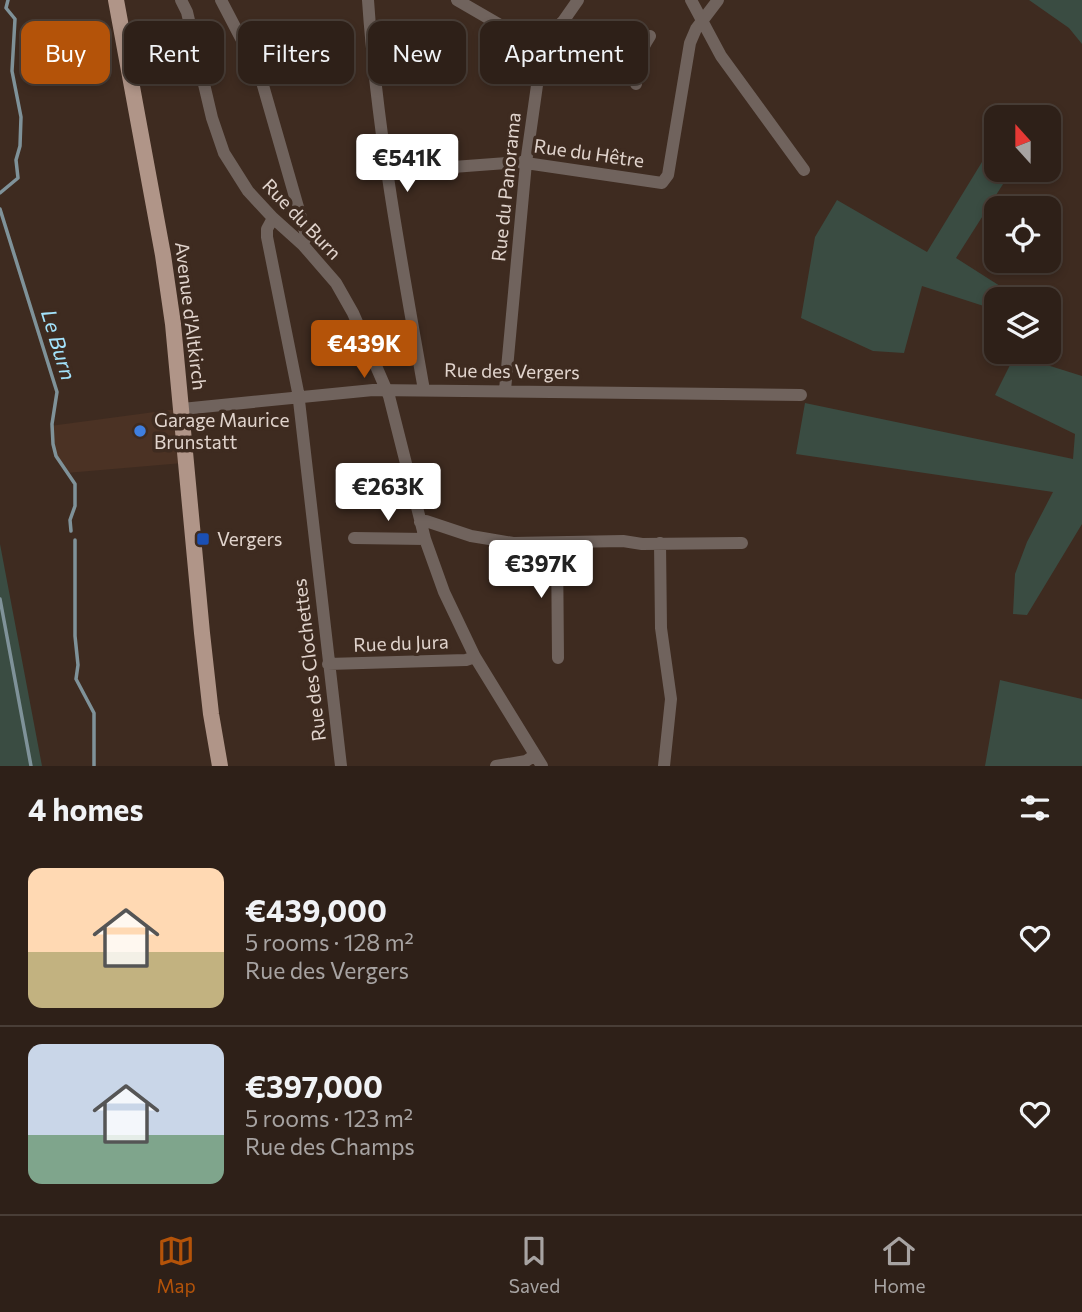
<!DOCTYPE html>
<html lang="en">
<head>
<meta charset="utf-8">
<style>
  body { margin:0; font-family:Commissioner,sans-serif; background:#3a2d25; color:#f1f3f6; height:100vh; display:flex; flex-direction:column; font-size:26px; white-space:nowrap }
  * { box-sizing:border-box; margin:0 }
  p { font-size:23px; color:#a7a3a2 }
  .icon { flex:none; width:38px; height:38px; fill:none; stroke:currentColor; stroke-width:2; stroke-linecap:round; stroke-linejoin:round }
  .map { position:relative; height:766px; overflow:hidden }
  .sheet { display:flex; flex-direction:column; background:#2e2018; flex:1 }
  .sheet>* { flex:none }
  .top-card { position:absolute; left:21px; top:21px; width:700px; height:63px; display:flex; gap:14px }
  .needle { width:46px; rotate:339deg }
  .fabs { position:absolute; left:984px; top:105px; display:grid; gap:14px }
  .fabs a { display:grid; place-items:center; width:77px; height:77px; border-radius:14px; background:#2e2018; box-shadow:0 4px 10px #0003,0 0 0 2px #493e37; font-size:35px }
  .price { position:absolute; translate:-50% -60px; padding:0 16px; border-radius:7px; background:#fff; color:#222; font-size:23px; line-height:46px; filter:drop-shadow(0 2px 4px #0008) }
  .price::after { content:''; position:absolute; left:50%; top:42px; width:21px; height:16px; margin-left:-10px; background:inherit; clip-path:polygon(0 0,100% 0,50% 100%) }
  .price.selected { background:#b45309; color:#fff }
  ul { padding:0; list-style:none }
  li { display:flex; align-items:center; gap:21px; height:175px; padding:0 28px }
  li+li { border-top:2px solid #493e37 }
  li span { display:grid; place-items:center; flex:none; width:196px; height:140px; border-radius:14px; color:#555 }
  li>.icon { margin-inline-start:auto }
  span .icon { width:84px; height:84px; fill:#fffc; stroke-width:1 }
  li b { font-size:30px }
  h2 { display:flex; justify-content:space-between; align-items:center; height:84px; padding:0 28px; font-size:30px }
  .pill { padding:0 24px; border-radius:14px; background:#2e2018; box-shadow:0 4px 10px #0003,0 0 0 2px #493e37; font-size:24px; line-height:63px }
  .pill.selected { background:#b45309; color:#fff }
  .dock { display:flex; justify-content:space-around; align-items:center; height:98px; border-top:2px solid #493e37; background:#2e2018; font-size:19px; color:#a7a3a2 }
  .dock a { display:grid; justify-items:center; gap:4px }
  .dock .selected { color:#b45309 }
  .map>svg:first-child { display:block }
  .built { fill:#4b3224 }
  .green { fill:#3a4c42 }
  .lines { fill:none; stroke-linecap:round; stroke-linejoin:round }
  .stream { stroke:#7f9299; stroke-width:3.5 }
  .minor { stroke:#70635d; stroke-width:12 }
  .major { stroke:#b09588; stroke-width:16 }
  .shop-dot { fill:#3f7fe0; stroke:#3e2b20; stroke-width:2.5 }
  .transit-dot { fill:#1a4fb4; stroke:#3e2b20; stroke-width:2.5 }
  .labels { text-anchor:middle; stroke-width:7; stroke-linejoin:round; paint-order:stroke }
  .street-label { font-size:19px; fill:#e1d4cd; stroke:#3e2b20 }
  .poi-label { font-size:19px; fill:#e1d4cd; stroke:#3e2b20; text-anchor:start }
  .water-label { font-size:21px; font-style:italic; fill:#a3e3fc; stroke:#3e2b20 }
</style>
</head>
<body>
<div class="map">
<svg width="1082" height="766" viewBox="0 0 1082 766">
  <rect width="100%" height="100%" fill="#3e2b20"/>
  <path class="built" d="M177,409L183,463L66,473L55,458L50,426Z"/>
  <path class="green" d="M1029,0H1082V44L1069,28Z
    M996,139V170H1012L956,258L1011,293L1006,299H996V310L922,286L904,353L873,351L801,318L815,237L837,200L927,252Z
    M1015,355L1082,376V524L1027,615L1013,614L1015,574L1027,542L1053,492L796,454L805,403L1073,459L1075,434L995,395Z
    M0,544L42,766H0Z
    M1000,680L1082,699V766H985Z"/>
  <g class="lines">
    <path class="stream" d="M0,193L18,178L16,160L20,146L21,117L12,71L15,19L6,8L8,0
      M0,209L57,392L52,424L53,444L56,456L75,484V506L70,520L71,531
      M75,540V636L78,665L76,679L94,713V766
      M0,599L31,766"/>
    <path class="minor" d="M181,0L187,12L212,118L224,153L248,191L273,218L303,245L336,283L353,313L389,396L425,539L444,592L475,657L542,766
      M221,0L260,75L306,235L303,245
      M368,0C377,131 401,260 424,390
      M457,0L543,50
      M691,0L721,56L804,170
      M562,22L624,62L636,64
      M636,84C636,64 639,53 650,36
      M386,172L519,162L662,183L668,175L690,43L696,29L718,0
      M273,218L267,229V237L298,392L341,766
      M505,390L526,163L541,57L543,50L578,0
      M182,409L373,390L801,395
      M420,522L426,521L471,536L513,543L623,541L642,544L742,543
      M354,538L425,539
      M557,543L558,658
      M660,543L661,628L671,699L664,766
      M328,664L466,660L475,657
      M496,766L526,761L535,755"/>
    <path class="major" d="M116,0L163,255L173,324L202,633L211,714L220,766"/>
  </g>
  <circle class="shop-dot" cx="140" cy="431" r="7"/>
  <rect class="transit-dot" x="196" y="532" width="14" height="14" rx="3.5"/>
  <g class="labels">
    <g class="street-label">
      <text transform="translate(589 153) rotate(8)" y="7">Rue du Hêtre</text>
      <text transform="translate(506 187) rotate(-84)" y="7">Rue du Panorama</text>
      <text transform="translate(302 219) rotate(46)" y="7">Rue du Burn</text>
      <text transform="translate(191 316) rotate(83)" y="7">Avenue d'Altkirch</text>
      <text transform="translate(512 371) rotate(1)" y="7">Rue des Vergers</text>
      <text transform="translate(401 643) rotate(-2)" y="7">Rue du Jura</text>
      <text transform="translate(309 660) rotate(-97)" y="7">Rue des Clochettes</text>
    </g>
    <g class="poi-label">
      <text x="154" y="427">Garage Maurice<tspan x="154" dy="22">Brunstatt</tspan></text>
      <text x="217" y="546">Vergers</text>
    </g>
    <g class="water-label">
      <text transform="translate(58 345) rotate(73)" y="7">Le Burn</text>
    </g>
  </g>
</svg>
<div class="fabs">
<a><svg class="needle" viewBox="-14 -14 28 28"><path d="M0-13l5 13h-10z" fill="#e53935"/><path d="M0 13l5-13h-10z" fill="#a7a3a2"/></svg></a>
<a><svg class="icon" aria-label="locate" viewBox="0 0 24 24"><circle cx="12" cy="12" r="6"/><path d="M12 2v4M12 18v4M2 12h4M18 12h4"/></svg></a>
<a><svg class="icon" aria-label="layers" viewBox="0 0 24 24"><path d="M12 4l9 5-9 5-9-5zM3 14l9 5 9-5"/></svg></a>
</div>
<b class="price" style="left:407px;top:194px">€541K</b>
<b class="price selected" style="left:364px;top:380px">€439K</b>
<b class="price" style="left:388px;top:523px">€263K</b>
<b class="price" style="left:541px;top:600px">€397K</b>
<div class="top-card">
<a class="pill selected">Buy</a>
<a class="pill">Rent</a>
<a class="pill">Filters</a>
<a class="pill">New</a>
<a class="pill">Apartment</a>
</div>
</div>
<section class="sheet">
<h2>4 homes<svg class="icon" aria-label="filters" viewBox="0 0 24 24"><path d="M4 7h16M4 17h16"/><circle cx="9" cy="7" r="2"/><circle cx="15" cy="17" r="2"/></svg></h2>
<ul>
<li><span style="background:linear-gradient(#ffd9b3 60%,#c2b280 0)"><svg class="icon" aria-label="home" viewBox="0 0 24 24"><path d="M3 11l9-7 9 7M6 9v11h12V9"/></svg></span><div><b>€439,000</b><p>5 rooms · 128 m²</p><p>Rue des Vergers</p></div><svg class="icon" aria-label="heart" viewBox="0 0 24 24"><path d="M12 20l-8-8c-3-5 5-10 8-4 3-6 11-1 8 4z"/></svg></li>
<li><span style="background:linear-gradient(#c9d6e8 65%,#7fa58c 0)"><svg class="icon" aria-label="home" viewBox="0 0 24 24"><path d="M3 11l9-7 9 7M6 9v11h12V9"/></svg></span><div><b>€397,000</b><p>5 rooms · 123 m²</p><p>Rue des Champs</p></div><svg class="icon" aria-label="heart" viewBox="0 0 24 24"><path d="M12 20l-8-8c-3-5 5-10 8-4 3-6 11-1 8 4z"/></svg></li>
</ul>
</section>
<nav class="dock">
<a class="selected"><svg class="icon" aria-label="map" viewBox="0 0 24 24"><path d="M3 6l6-2 6 2 6-2v14l-6 2-6-2-6 2zM9 4v14M15 6v14"/></svg>Map</a>
<a><svg class="icon" aria-label="saved" viewBox="0 0 24 24"><path d="M7 4h10v16l-5-4-5 4z"/></svg>Saved</a>
<a><svg class="icon" aria-label="home" viewBox="0 0 24 24"><path d="M3 11l9-7 9 7M6 9v11h12V9"/></svg>Home</a>
</nav>
</body>
</html>
